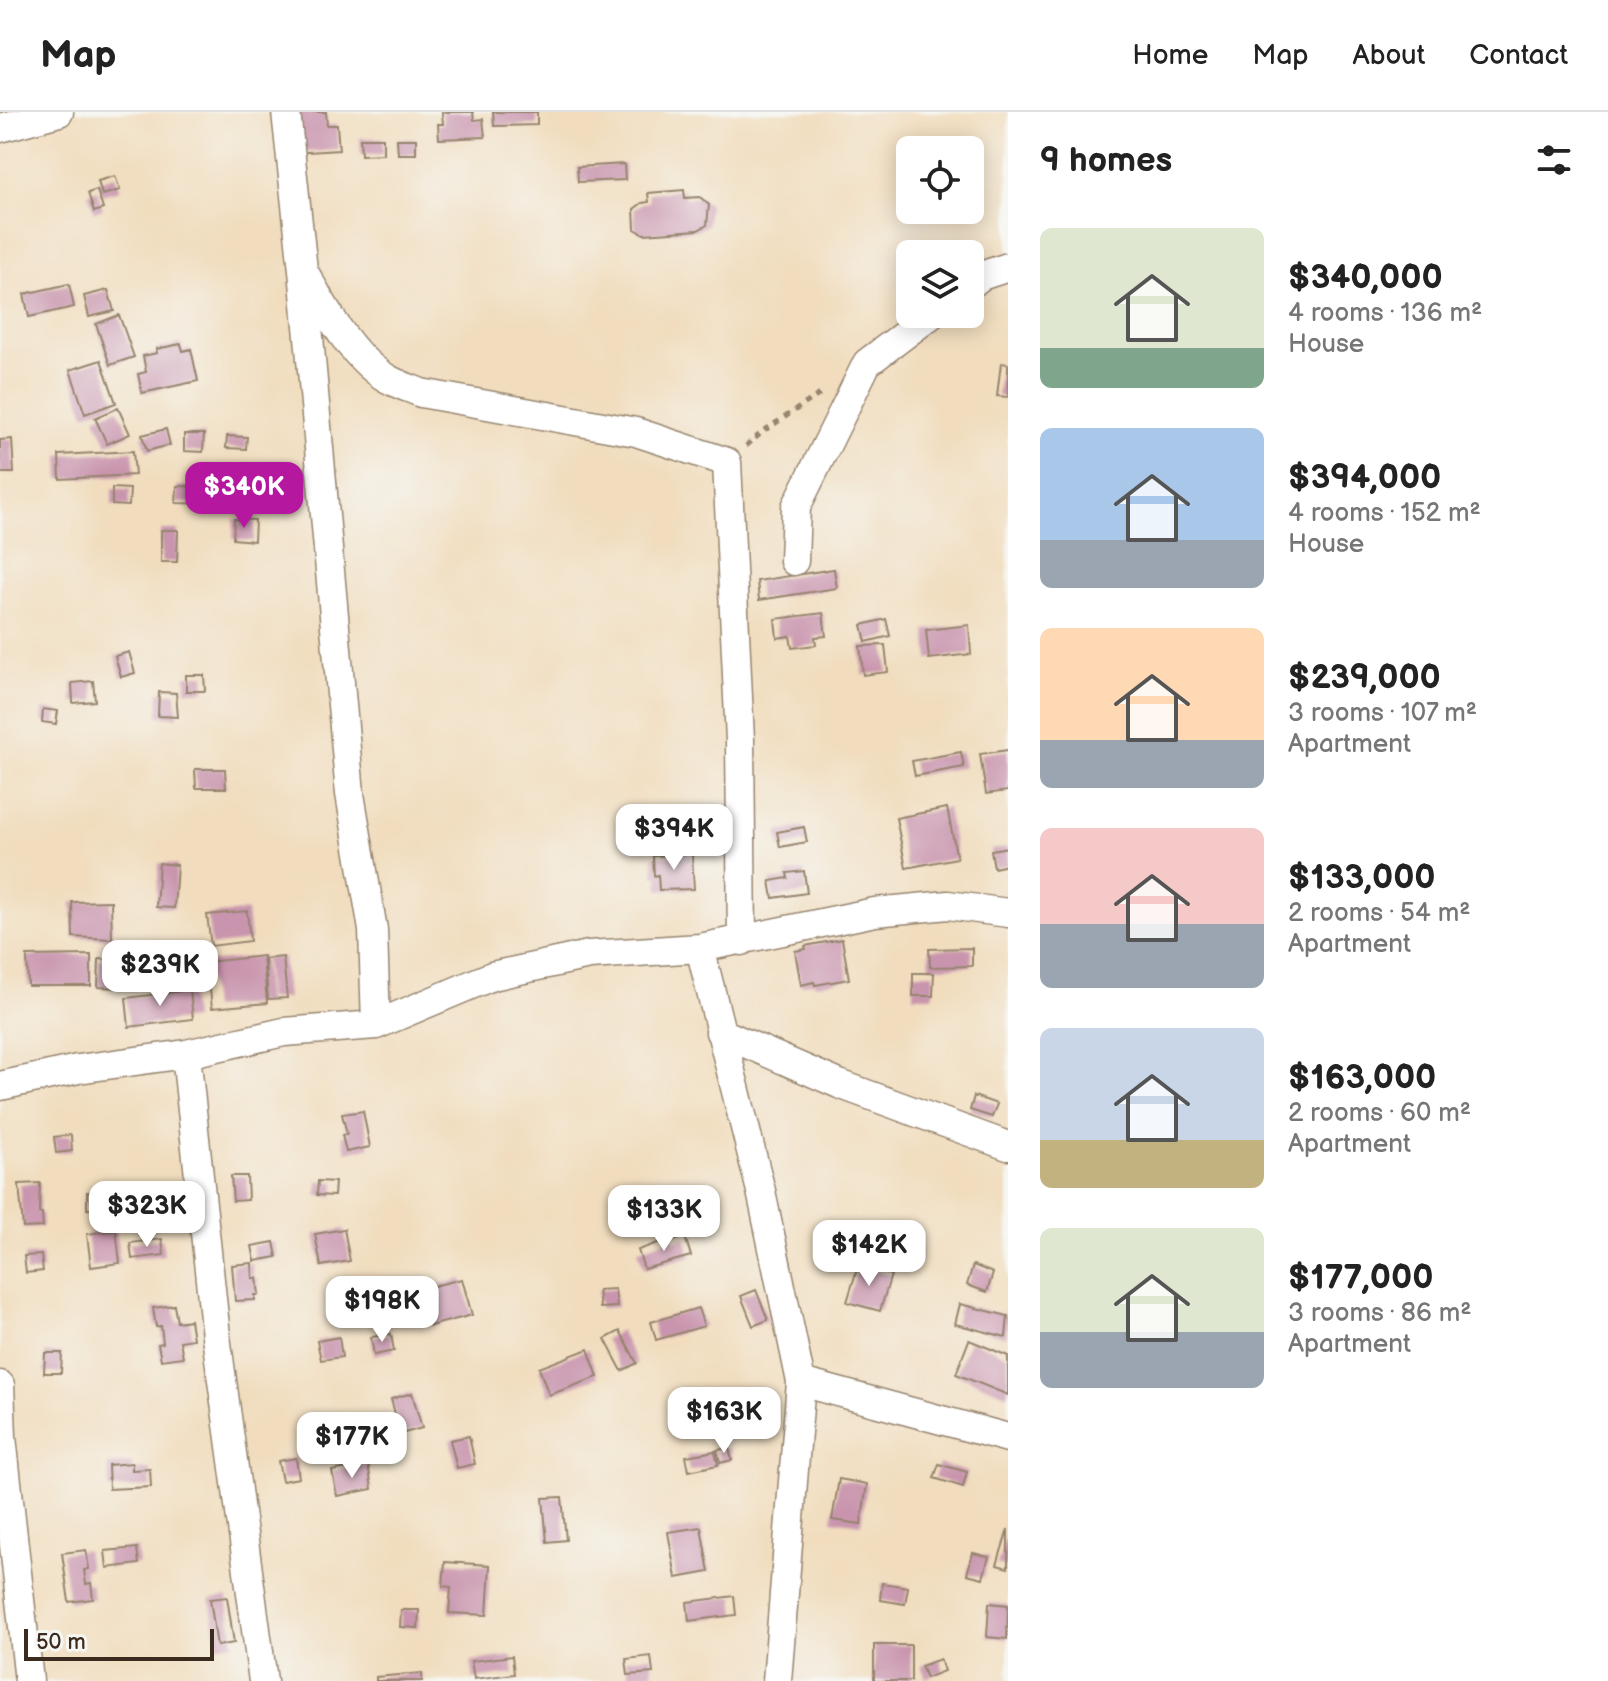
<!DOCTYPE html>
<html lang="en">
<head>
<meta charset="utf-8">
<style>
  body { margin:0; font-family:"Balsamiq Sans",sans-serif; background:#f6f6f6; color:#222; height:100vh; display:flex; flex-direction:column; font-size:30px; white-space:nowrap }
  * { box-sizing:border-box; margin:0 }
  p { font-size:26px; color:#767676 }
  .icon { flex:none; width:44px; height:44px; fill:none; stroke:currentColor; stroke-width:2; stroke-linecap:round; stroke-linejoin:round }
  .map { position:relative; flex:1; overflow:hidden }
  .side { display:flex; flex-direction:column; background:#fff; width:600px }
  .side>* { flex:none }
  .buttons { position:absolute; left:896px; top:24px; display:grid; gap:16px }
  .buttons a { display:grid; place-items:center; width:88px; height:88px; border-radius:12px; background:#fff; box-shadow:0 4px 20px #0003; font-size:40px }
  .scale { position:absolute; left:24px; bottom:20px; width:190px; box-sizing:border-box; padding-left:8px; border:4px solid #3b2a1e; border-top:0; font-size:22px; line-height:28px; white-space:nowrap; color:#3b2a1e; -webkit-text-stroke:6px #f6f6f2; paint-order:stroke }
  .price { position:absolute; translate:-50% -68px; padding:0 18px; border-radius:16px; background:#fff; color:#222; font-size:26px; line-height:52px; filter:drop-shadow(0 2px 4px #0008) }
  .price::after { content:''; position:absolute; left:50%; top:48px; width:24px; height:18px; margin-left:-12px; background:inherit; clip-path:polygon(0 0,100% 0,50% 100%) }
  .price.active { background:#b5179e; color:#fff }
  ul { padding:0; list-style:none }
  li { display:flex; align-items:center; gap:24px; height:200px; padding:0 32px }
  li span { display:grid; place-items:center; flex:none; width:224px; height:160px; border-radius:12px; color:#555 }
  li>.icon { margin-inline-start:auto }
  span .icon { width:96px; height:96px; fill:#fffc; stroke-width:1 }
  li b { font-size:34px }
  h2 { display:flex; justify-content:space-between; align-items:center; height:96px; padding:0 32px; font-size:34px }
  header { display:flex; align-items:center; gap:48px; box-sizing:border-box; height:112px; padding:0 40px; background:#fff; border-bottom:2px solid #e0e0e0 }
  header strong { font-size:38px }
  nav { display:flex; gap:44px; margin-inline-start:auto; font-size:28px }
  main { display:flex; flex:1; min-height:0 }
  .map>svg:first-child { display:block }
  .building { fill:#c995ae }
  .lines { fill:none; stroke-linecap:round; stroke-linejoin:round }
  .street-casing { stroke:#96846e; stroke-width:31 }
  .path { stroke:#96846e; stroke-width:5; stroke-dasharray:6 6; stroke-linecap:butt }
  .street { stroke:#fff; stroke-width:28 }
</style>
</head>
<body>
<header>
<strong>Map</strong>
<nav><a>Home</a><a>Map</a><a>About</a><a>Contact</a></nav>
</header>
<main>
<div class="map">
<svg width="1008" height="1569" viewBox="0 0 1008 1569">
  <rect width="100%" height="100%" fill="#f6f6f2"/>
  <filter id="ink" filterUnits="userSpaceOnUse"><feTurbulence type="fractalNoise" baseFrequency=".0125" numOctaves="2"/><feDisplacementMap in="SourceGraphic" scale="16" xChannelSelector="R" yChannelSelector="G"/><feConvolveMatrix kernelMatrix="1 2 1 2 8 2 1 2 1" color-interpolation-filters="sRGB"/></filter>
  <filter id="wash" filterUnits="userSpaceOnUse"><feTurbulence type="fractalNoise" baseFrequency=".006" numOctaves="4" result="noise"/><feDisplacementMap in="SourceGraphic" scale="32" xChannelSelector="R" yChannelSelector="G"/><feGaussianBlur stdDeviation="1.8" result="paint"/><feColorMatrix in="noise" values="0 0 0 0 0 0 0 0 0 0 0 0 0 0 0 0 0 1.4 0 .05"/><feComposite in="paint" operator="in"/></filter>
  <g filter="url(#wash)">
    <rect width="100%" height="100%" fill="#f1ddbe"/>
    <g id="blocks">
      <path class="building" d="M289,0H326L327,13H337L339,38L291,41Z
        M442,0H473L474,8L483,7L485,25L439,27L438,12H443Z
        M493,0H537V13L494,14Z
        M360,26H383V42L361,43Z
        M397,27H416V42H398Z
        M624,52L625,68L578,70L577,55Z
        M115,64L120,78L102,83L98,69Z
        M97,78L103,97L94,100L88,81Z
        M684,78L685,86L700,85L709,93L707,113L698,118L644,122L635,117L634,97L642,91L649,90L648,81Z
        M69,172L74,195L29,205L24,182Z
        M108,178L114,199L89,205L84,184Z
        M119,203L134,245L110,253L96,212Z
        M181,232L183,239L191,237L198,269L142,281L138,262L146,260L143,244L157,241L156,237Z
        M101,248L116,291L85,302L70,258Z
        M1001,251L1008,252V285L997,284Z
        M118,296L130,322L107,332L95,306Z
        M166,317L170,333L147,339L142,323Z
        M184,322H204L203,340L184,339Z
        M227,324L247,325L246,337L226,336Z
        M12,327L14,361H0V328Z
        M133,339L135,363L60,367L59,343Z
        M177,374L212,375L211,392L176,391Z
        M112,376L130,377L129,394L112,393Z
        M234,407L255,408L254,429L233,427Z
        M161,418H178L177,450H161Z
        M834,457L837,476L759,488L757,469Z
        M823,501L826,524L815,525L816,533L792,536L790,524L777,526L775,507Z
        M886,507L890,524L866,530L862,513Z
        M969,513L971,542L929,547L926,518Z
        M885,533L888,560L863,563L860,534Z
        M129,540L135,561L121,565L115,544Z
        M186,563H204L205,579H186Z
        M93,569L95,589L73,591L72,571Z
        M159,580L176,581L178,605L158,604Z
        M43,597L58,599L56,612L42,610Z
        M1008,638V679L986,682L980,642Z
        M961,640L964,655L915,664L912,649Z
        M195,657H225L226,676H196Z
        M947,696L957,746L906,756L896,706Z
        M804,715L807,730L780,735L777,720Z
        M1008,735V753L994,756L991,738Z
        M692,742L694,777L659,778L658,763L654,764L653,744Z
        M159,751L177,753L174,796L156,795Z
        M804,759L807,781L773,786L770,769L788,766L787,761Z
        M111,789L112,827L73,825L72,790Z
        M247,799L250,829L211,834L207,803Z
        M842,827L849,867L815,873L814,870L801,873L795,839L806,837L805,834Z
        M972,836V854L930,855L929,837Z
        M159,841L193,844L190,876L172,875L174,858L158,860Z
        M91,843V874H28L27,844Z
        M263,844L267,891L212,896L207,850Z
        M283,845L287,886L268,887L265,847Z
        M99,847L125,849L123,876L98,875Z
        M913,861H934L933,884H913Z
        M190,878L193,907L129,915L126,886Z
        M974,984L997,992L992,1005L970,998Z
        M363,999L370,1035L346,1040L342,1023L347,1022L342,1002Z
        M71,1023L72,1039L56,1041L54,1025Z
        M231,1064H247L248,1088L233,1089Z
        M318,1069L335,1070L334,1084L317,1083Z
        M40,1071L39,1101H42L43,1115L23,1116L19,1072Z
        M87,1080L107,1081L106,1098L87,1097Z
        M344,1117L350,1149L321,1154L315,1122Z
        M116,1118L120,1151L91,1155L87,1122Z
        M685,1125L691,1144L644,1157L638,1138L672,1126L673,1129Z
        M162,1127L164,1143L132,1147L130,1131Z
        M274,1130L277,1145L255,1149L252,1134Z
        M900,1132L921,1135L920,1150L898,1147Z
        M41,1143L43,1159L26,1161L24,1144Z
        M252,1151L253,1166H257L259,1183H255V1188L235,1189L232,1153Z
        M973,1153L993,1161L987,1180L967,1173Z
        M858,1154L891,1163L880,1199L847,1190Z
        M462,1167L472,1203L430,1214L421,1177Z
        M409,1177L415,1202L392,1208L386,1183Z
        M615,1177L617,1195L600,1196L598,1178Z
        M756,1178L768,1208L753,1214L741,1184Z
        M960,1192L1008,1204L1006,1225L955,1212Z
        M174,1193L177,1210L190,1208L193,1227L180,1229L183,1245L161,1248L158,1232L163,1231L161,1214L156,1215L153,1196Z
        M698,1196L704,1214L656,1228L651,1210Z
        M620,1219L637,1251L622,1259L605,1227Z
        M391,1222L394,1239L374,1243L371,1225Z
        M339,1225L342,1245L321,1248L317,1229Z
        M969,1228L1008,1244V1283L956,1262Z
        M588,1237L598,1265L549,1283L539,1256Z
        M45,1241H62L61,1261H44Z
        M412,1281L422,1316L390,1325L386,1308L396,1306L391,1287Z
        M469,1324L475,1352L457,1356L450,1328Z
        M729,1336L732,1348L720,1351L717,1338Z
        M715,1339L718,1353L689,1359L686,1344Z
        M296,1346L299,1366L282,1369L278,1349Z
        M132,1351V1358L150,1357L151,1375L109,1377L108,1353Z
        M368,1352L372,1377L337,1384L332,1359Z
        M939,1352L967,1360L963,1375L934,1366Z
        M839,1367L867,1372L861,1412L832,1408Z
        M562,1385L566,1428L547,1430L543,1386Z
        M701,1415L709,1460L676,1466L668,1420Z
        M1008,1417V1456L997,1453Z
        M137,1436L139,1452L107,1456L105,1439Z
        M86,1438L89,1457L84,1458L86,1472L91,1471L93,1487L69,1490L62,1441Z
        M973,1441L989,1445L983,1466L967,1462Z
        M445,1450L490,1453L487,1503L449,1501L451,1475L443,1474Z
        M882,1471L908,1475L905,1492L880,1488Z
        M734,1484L736,1503L689,1509L687,1490Z
        M227,1485L234,1531L217,1534L210,1487Z
        M989,1491L1008,1493L1007,1527L987,1525Z
        M401,1498H419L418,1516L400,1515Z
        M874,1533H911V1569H874Z
        M512,1544L514,1562L474,1567L471,1549Z
        M651,1544L653,1561L628,1563L626,1547Z
        M940,1547L944,1559L926,1566L921,1554Z
        M422,1561V1569H376V1565Z"/>
    </g>
  </g>
  <g filter="url(#ink)">
    <use href="#blocks" fill-opacity="0" stroke="#96846e" stroke-width="2"/>
    <g class="lines">
      <defs>
        <path id="street" d="M286,0L303,158L350,682L373,818L376,913
          M0,16L59,0
          M303,158C324,195 353,250 392,269C402,274 412,277 421,281L636,320L727,350L740,628L742,829
          M970,173L981,164L1008,155
          M794,449L796,395L867,251L932,202
          M700,836L761,1079L801,1270L777,1569
          M720,920L839,972L1008,1034
          M186,942L216,1224L263,1569
          M0,974L78,957L186,942L284,920L376,913L492,864L589,843L700,836L875,800L948,793L1008,801
          M801,1270L1008,1326
          M0,1273L2,1325L29,1569"/>
      </defs>
      <use href="#street" class="street-casing"/>
      <path class="path" d="M746,334L765,318L823,280"/>
      <use href="#street" class="street"/>
    </g>
  </g>
</svg>
<div class="buttons">
<a><svg class="icon" aria-label="locate" viewBox="0 0 24 24"><circle cx="12" cy="12" r="6"/><path d="M12 2v4M12 18v4M2 12h4M18 12h4"/></svg></a>
<a><svg class="icon" aria-label="layers" viewBox="0 0 24 24"><path d="M12 4l9 5-9 5-9-5zM3 14l9 5 9-5"/></svg></a>
</div>
<div class="scale">50 m</div>
<b class="price active" style="left:244px;top:418px">$340K</b>
<b class="price" style="left:674px;top:760px">$394K</b>
<b class="price" style="left:160px;top:896px">$239K</b>
<b class="price" style="left:147px;top:1137px">$323K</b>
<b class="price" style="left:664px;top:1141px">$133K</b>
<b class="price" style="left:869px;top:1176px">$142K</b>
<b class="price" style="left:382px;top:1232px">$198K</b>
<b class="price" style="left:724px;top:1343px">$163K</b>
<b class="price" style="left:352px;top:1368px">$177K</b>
</div>
<section class="side">
<h2>9 homes<svg class="icon" aria-label="filters" viewBox="0 0 24 24"><path d="M4 7h16M4 17h16"/><circle cx="9" cy="7" r="2"/><circle cx="15" cy="17" r="2"/></svg></h2>
<ul>
<li><span style="background:linear-gradient(#dfe7d0 75%,#7fa58c 0)"><svg class="icon" aria-label="home" viewBox="0 0 24 24"><path d="M3 11l9-7 9 7M6 9v11h12V9"/></svg></span><div><b>$340,000</b><p>4 rooms · 136 m²</p><p>House</p></div></li>
<li><span style="background:linear-gradient(#a9c7e8 70%,#9aa5b1 0)"><svg class="icon" aria-label="home" viewBox="0 0 24 24"><path d="M3 11l9-7 9 7M6 9v11h12V9"/></svg></span><div><b>$394,000</b><p>4 rooms · 152 m²</p><p>House</p></div></li>
<li><span style="background:linear-gradient(#ffd9b3 70%,#9aa5b1 0)"><svg class="icon" aria-label="home" viewBox="0 0 24 24"><path d="M3 11l9-7 9 7M6 9v11h12V9"/></svg></span><div><b>$239,000</b><p>3 rooms · 107 m²</p><p>Apartment</p></div></li>
<li><span style="background:linear-gradient(#f6c9c9 60%,#9aa5b1 0)"><svg class="icon" aria-label="home" viewBox="0 0 24 24"><path d="M3 11l9-7 9 7M6 9v11h12V9"/></svg></span><div><b>$133,000</b><p>2 rooms · 54 m²</p><p>Apartment</p></div></li>
<li><span style="background:linear-gradient(#c9d6e8 70%,#c2b280 0)"><svg class="icon" aria-label="home" viewBox="0 0 24 24"><path d="M3 11l9-7 9 7M6 9v11h12V9"/></svg></span><div><b>$163,000</b><p>2 rooms · 60 m²</p><p>Apartment</p></div></li>
<li><span style="background:linear-gradient(#dfe7d0 65%,#9aa5b1 0)"><svg class="icon" aria-label="home" viewBox="0 0 24 24"><path d="M3 11l9-7 9 7M6 9v11h12V9"/></svg></span><div><b>$177,000</b><p>3 rooms · 86 m²</p><p>Apartment</p></div></li>
</ul>
</section>
</main>
</body>
</html>
